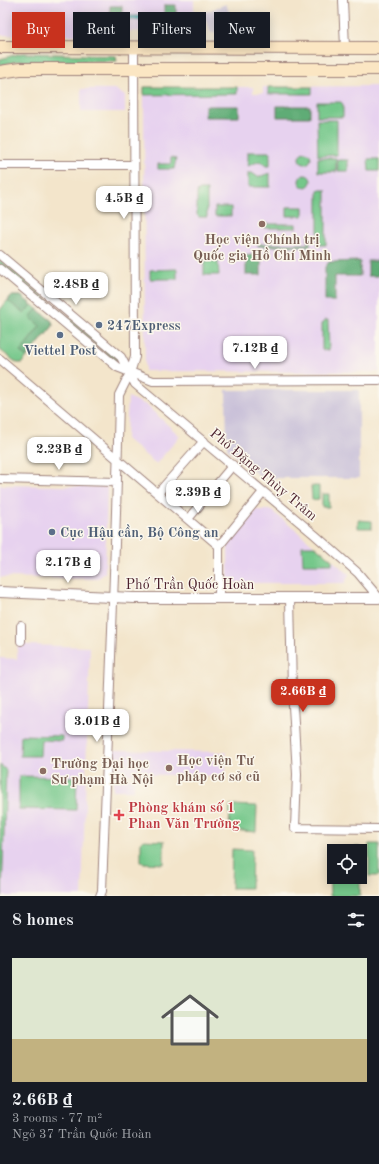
<!DOCTYPE html>
<html lang="en">
<head>
<meta charset="utf-8">
<style>
  body { margin:0; font-family:"Old Standard TT",serif; background:#20242c; color:#f1f3f6; height:100vh; display:flex; flex-direction:column; font-size:15px; white-space:nowrap }
  * { box-sizing:border-box; margin:0 }
  p { font-size:13px; color:#9ea1a6 }
  .icon { flex:none; width:22px; height:22px; fill:none; stroke:currentColor; stroke-width:2; stroke-linecap:round; stroke-linejoin:round }
  .map { position:relative; height:896px; overflow:hidden }
  .details { display:flex; flex-direction:column; background:#171b24; flex:1 }
  .details>* { flex:none }
  .top-card { position:absolute; left:12px; top:12px; width:355px; height:36px; display:flex; gap:8px }
  .controls { position:absolute; left:327px; top:844px; display:grid; gap:8px }
  .controls a { display:grid; place-items:center; width:40px; height:40px; border-radius:0px; background:#171b24; box-shadow:0 2px 10px #0003; font-size:20px }
  .price { position:absolute; translate:-50% -34px; padding:0 9px; border-radius:8px; background:#fff; color:#222; font-size:13px; line-height:26px; filter:drop-shadow(0 1px 2px #0008) }
  .price::after { content:''; position:absolute; left:50%; top:24px; width:12px; height:9px; margin-left:-6px; background:inherit; clip-path:polygon(0 0,100% 0,50% 100%) }
  .price.current { background:#c8321e; color:#fff }
  ul { padding:0; list-style:none }
  li { display:grid; align-content:center; gap:8px; height:212px; padding:0 12px }
  li+li { border-top:1px solid #363941 }
  li span { display:grid; place-items:center; height:124px; border-radius:0px; color:#555 }
  li>.icon { margin-inline-start:auto }
  span .icon { width:72px; height:72px; fill:#fffc; stroke-width:1 }
  li b { font-size:17px }
  h2 { display:flex; justify-content:space-between; align-items:center; height:48px; padding:0 12px; font-size:17px }
  .tag { padding:0 14px; border-radius:0px; background:#171b24; box-shadow:0 2px 10px #0003; font-size:14px; line-height:36px }
  .tag.current { background:#c8321e; color:#fff }
  .map>svg:first-child { display:block }
  .built { fill:#e7d2ef }
  .industrial { fill:#c8bfd8 }
  .green { fill:#74c78a; stroke:#5f735a }
  .forest { fill:#5fac76; stroke:#546650 }
  .water { fill:#3cadb5; stroke:#436670 }
  .lines { fill:none; stroke-linecap:round; stroke-linejoin:round }
  .minor-casing { stroke:#9e827b; stroke-width:10 }
  .tertiary-casing { stroke:#9e827b; stroke-width:12 }
  .secondary-casing { stroke:#9e827b; stroke-width:14 }
  .minor { stroke:#fff; stroke-width:8 }
  .tertiary { stroke:#fff; stroke-width:10 }
  .secondary { stroke:#fbe6c3; stroke-width:12 }
  .education-dot { fill:#8d6e63; stroke:#fbf7ec; stroke-width:1.5 }
  .service-dot { fill:#5c6f8a; stroke:#fbf7ec; stroke-width:1.5 }
  .health-dot { fill:#e0444e; stroke:#fbf7ec; stroke-width:1.5 }
  .labels { text-anchor:middle; stroke-width:3; stroke-linejoin:round; paint-order:stroke }
  .education-label { font-size:14px; font-weight:bold; fill:#785e54; stroke:#fbf7ec; text-anchor:start }
  .service-label { font-size:14px; font-weight:bold; fill:#4e5e75; stroke:#fbf7ec; text-anchor:start }
  .street-label { font-size:14px; fill:#4a1f2b; stroke:#fbf7ec }
  .health-label { font-size:14px; font-weight:bold; fill:#be3a42; stroke:#fbf7ec; text-anchor:start }
</style>
</head>
<body>
<div class="map">
<svg width="379" height="896" viewBox="0 0 379 896">
  <rect width="100%" height="100%" fill="#fbf7ec"/>
  <filter id="ink" filterUnits="userSpaceOnUse"><feTurbulence type="fractalNoise" baseFrequency=".025" numOctaves="2"/><feDisplacementMap in="SourceGraphic" scale="8" xChannelSelector="R" yChannelSelector="G"/><feConvolveMatrix kernelMatrix="1 2 1 2 8 2 1 2 1" color-interpolation-filters="sRGB"/></filter>
  <filter id="wash" filterUnits="userSpaceOnUse"><feTurbulence type="fractalNoise" baseFrequency=".012" numOctaves="4" result="noise"/><feDisplacementMap in="SourceGraphic" scale="16" xChannelSelector="R" yChannelSelector="G"/><feGaussianBlur stdDeviation="0.9" result="paint"/><feColorMatrix in="noise" values="0 0 0 0 0 0 0 0 0 0 0 0 0 0 0 0 0 1.4 0 .05"/><feComposite in="paint" operator="in"/></filter>
  <g filter="url(#wash)">
    <rect width="100%" height="100%" fill="#f3e5cb"/>
    <path class="built" d="M0,0H194V21L180,28L181,31H176L91,32L90,35H0Z
      M379,86V372L145,371L144,87H253V93H263V87Z
      M81,89H115L125,96V112H81Z
      M128,397L146,405L180,436L156,464L126,439Z
      M0,485L107,487L106,528L104,534V538H106L105,573L97,579L0,577Z
      M256,510H271L349,574L345,583H233L228,577V545Z
      M18,642L26,643V645L90,647L82,896H0V658L17,659Z
      M113,750L226,752V776L112,774Z
      M113,778H134V790H113Z"/>
    <path class="industrial" d="M226,4L237,33H211L203,13Z
      M226,390H359V478H262L227,449Z"/>
    <path class="green" d="M22,53L116,56L117,61H19L0,65V59Z
      M144,87H237V94L144,95Z
      M268,87H312V94H268Z
      M317,102H341L343,104V117H317Z
      M317,120H337V155L318,156Z
      M299 158a6 6 0 1 1 12 0a6 6 0 1 1-12 0Z
      M248,152H270V166H266L260,161L248,166Z
      M171,157L176,159L174,169H158V164H171Z
      M318,158H336V172H318Z
      M368,159H379V171H369Z
      M337,160H348V171H338Z
      M248,173H252L258,177L270,173V187H248Z
      M299 181a6 6 0 1 1 12 0a6 6 0 1 1-12 0Z
      M200,190H207V217H199L197,215V192Z
      M318,190H326V245H318Z
      M215,207H231V216H215Z
      M287,207H303V216H287Z
      M264,224H296V228H264Z
      M308,235H310V246H258V244H308Z
      M0,260L118,358V362H116L0,265Z
      M204,261H218L219,275H204Z
      M177,269V279H150V270Z
      M11,296H21L52,321L53,326L22,363H17L0,350V310Z
      M325,320H328L329,350H322V324Z
      M311,486H319V499L312,500Z
      M322,494H329V507H322Z
      M358,520L372,521V528H358Z
      M302,546H315L332,560V564H303Z
      M21,735L62,736V741L41,740L40,756H20Z
      M0,765L6,770L2,896H0Z
      M19,776L77,777L76,810L19,809Z
      M230,805L257,806L256,832L229,830Z
      M144,840L164,841V864L144,863L141,862V842Z
      M369,844H379V876H369Z
      M329,847H360V851H334V877H360V864V896H330Z
      M232,849L252,850L251,888H231Z"/>
    <path class="forest" d="M164,5H176V17H164Z
      M110,6H122V18H110Z
      M205,106H239V117H205Z
      M277,106H310V117H277Z
      M246,255H261V275H246Z
      M360,261V276H335V301H325V267L329,262Z
      M368,261H379V276H368Z
      M11,296H21L32,305L24,313L8,301Z
      M37,309L52,321L53,326L27,357L20,352L40,326L30,317Z"/>
    <path class="water" d="M125,16H162V20H125Z"/>
  </g>
  <g filter="url(#ink)">
    <g class="lines">
      <defs>
        <path id="minor" d="M343,0L345,48
          M0,165H134
          M0,255L121,357L135,384L315,535L358,573L379,598
          M0,269L117,367L153,381L379,380
          M0,359L219,546V598
          M0,479L117,482
          M158,493L204,441
          M188,519L233,465
          M219,546L263,492
          M290,598L292,689L297,774L295,828L379,829
          M21,641V626
          M100,896L102,891C108,725 116,560 119,395L130,373L135,357L134,47"/>
        <path id="tertiary" d="M0,592L134,598H379"/>
        <path id="secondary" d="M0,47L379,48
          M0,72L20,69H379"/>
      </defs>
      <use href="#minor" class="minor-casing"/>
      <use href="#tertiary" class="tertiary-casing"/>
      <use href="#secondary" class="secondary-casing"/>
      <use href="#minor" class="minor"/>
      <use href="#tertiary" class="tertiary"/>
      <use href="#secondary" class="secondary"/>
    </g>
  </g>
  <g class="education-dot">
    <circle cx="262" cy="224" r="4"/>
    <circle cx="169" cy="768" r="4"/>
    <circle cx="43" cy="771" r="4"/>
  </g>
  <g class="service-dot">
    <circle cx="99" cy="325" r="4"/>
    <circle cx="60" cy="335" r="4"/>
    <circle cx="52" cy="532" r="4"/>
  </g>
  <path class="health-dot" d="M117 809h4v4h4v4h-4v4h-4v-4h-4v-4h4z"/>
  <g class="labels">
    <g class="education-label">
      <text x="262" y="244" text-anchor="middle">Học viện Chính trị<tspan x="262" dy="16">Quốc gia Hồ Chí Minh</tspan></text>
      <text x="177" y="765">Học viện Tư<tspan x="177" dy="16">pháp cơ sở cũ</tspan></text>
      <text x="51" y="768">Trường Đại học<tspan x="51" dy="16">Sư phạm Hà Nội</tspan></text>
    </g>
    <g class="service-label">
      <text x="107" y="330">247Express</text>
      <text x="60" y="355" text-anchor="middle">Viettel Post</text>
      <text x="60" y="537">Cục Hậu cần, Bộ Công an</text>
    </g>
    <g class="street-label">
      <text transform="translate(264 474) rotate(40)" y="5">Phố Đặng Thùy Trâm</text>
      <text x="190" y="589">Phố Trần Quốc Hoàn</text>
    </g>
    <g class="health-label">
      <text x="128" y="812">Phòng khám số 1<tspan x="128" dy="16">Phan Văn Trường</tspan></text>
    </g>
  </g>
</svg>
<div class="controls">
<a><svg class="icon" aria-label="locate" viewBox="0 0 24 24"><circle cx="12" cy="12" r="6"/><path d="M12 2v4M12 18v4M2 12h4M18 12h4"/></svg></a>
</div>
<b class="price" style="left:124px;top:220px">4.5B ₫</b>
<b class="price" style="left:76px;top:306px">2.48B ₫</b>
<b class="price" style="left:255px;top:370px">7.12B ₫</b>
<b class="price" style="left:59px;top:471px">2.23B ₫</b>
<b class="price" style="left:198px;top:514px">2.39B ₫</b>
<b class="price" style="left:68px;top:584px">2.17B ₫</b>
<b class="price current" style="left:303px;top:713px">2.66B ₫</b>
<b class="price" style="left:97px;top:743px">3.01B ₫</b>
<div class="top-card">
<a class="tag current">Buy</a>
<a class="tag">Rent</a>
<a class="tag">Filters</a>
<a class="tag">New</a>
</div>
</div>
<section class="details">
<h2>8 homes<svg class="icon" aria-label="filters" viewBox="0 0 24 24"><path d="M4 7h16M4 17h16"/><circle cx="9" cy="7" r="2"/><circle cx="15" cy="17" r="2"/></svg></h2>
<ul>
<li><span style="background:linear-gradient(#dfe7d0 65%,#c2b280 0)"><svg class="icon" aria-label="home" viewBox="0 0 24 24"><path d="M3 11l9-7 9 7M6 9v11h12V9"/></svg></span><div><b>2.66B ₫</b><p>3 rooms · 77 m²</p><p>Ngõ 37 Trần Quốc Hoàn</p></div></li>
</ul>
</section>
</body>
</html>
